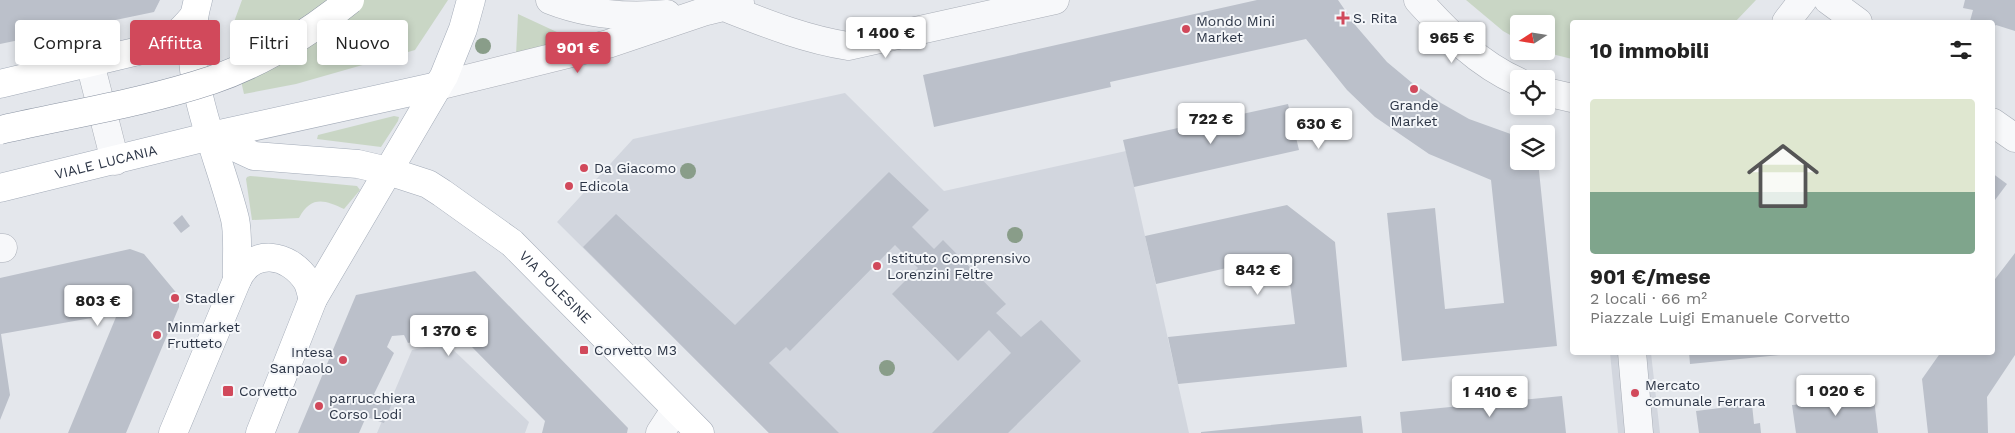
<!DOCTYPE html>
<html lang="it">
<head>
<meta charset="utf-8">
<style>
  body { margin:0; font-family:"Work Sans",sans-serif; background:#f6f6f6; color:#222; height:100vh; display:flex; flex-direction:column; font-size:19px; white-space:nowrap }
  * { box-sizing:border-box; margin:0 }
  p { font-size:16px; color:#767676 }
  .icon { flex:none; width:28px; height:28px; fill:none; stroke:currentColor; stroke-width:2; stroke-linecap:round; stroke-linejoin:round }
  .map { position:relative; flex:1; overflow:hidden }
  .details { position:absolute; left:1570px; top:20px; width:425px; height:335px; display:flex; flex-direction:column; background:#fff; border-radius:5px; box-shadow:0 2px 8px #0003 }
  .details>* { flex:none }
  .hud { position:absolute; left:15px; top:20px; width:475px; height:45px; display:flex; gap:10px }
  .needle { width:32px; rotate:258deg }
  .tools { position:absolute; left:1510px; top:15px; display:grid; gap:10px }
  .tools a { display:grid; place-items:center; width:45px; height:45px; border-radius:5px; background:#fff; box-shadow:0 2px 8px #0003; font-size:25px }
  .price { position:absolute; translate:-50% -42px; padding:0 11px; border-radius:5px; background:#fff; color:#222; font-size:16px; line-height:32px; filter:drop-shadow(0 1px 2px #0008) }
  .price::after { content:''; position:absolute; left:50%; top:30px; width:15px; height:11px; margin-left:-8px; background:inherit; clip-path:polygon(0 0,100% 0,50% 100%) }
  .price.current { background:#d1495b; color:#fff }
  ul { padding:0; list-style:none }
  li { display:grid; align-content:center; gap:10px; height:265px; padding:0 20px }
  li+li { border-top:1px solid #e0e0e0 }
  li span { display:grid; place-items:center; height:155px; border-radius:5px; color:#555 }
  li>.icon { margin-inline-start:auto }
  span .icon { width:90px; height:90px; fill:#fffc; stroke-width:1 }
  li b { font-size:21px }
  h2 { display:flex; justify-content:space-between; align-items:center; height:60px; padding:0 20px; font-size:21px }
  .tag { padding:0 18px; border-radius:5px; background:#fff; box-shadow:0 2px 8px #0003; font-size:18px; line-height:45px }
  .tag.current { background:#d1495b; color:#fff }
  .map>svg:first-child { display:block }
  .built { fill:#d2d6de }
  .green { fill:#c9d6c5 }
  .building { fill:#bbc0ca }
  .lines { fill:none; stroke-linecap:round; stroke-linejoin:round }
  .minor-casing { stroke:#a9aeb7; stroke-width:29 }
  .major-casing { stroke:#a3abb8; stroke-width:29 }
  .minor { stroke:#f7f8fa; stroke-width:28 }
  .major { stroke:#fff; stroke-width:28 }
  .highway-bridge-casing { stroke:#8b94a3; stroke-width:29; stroke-linecap:butt }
  .highway-bridge { stroke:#fff; stroke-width:28 }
  .tree { fill:#899d89 }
  .poi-dot { fill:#d1495b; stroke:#f4f6f9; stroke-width:2 }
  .labels { text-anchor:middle; stroke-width:4; stroke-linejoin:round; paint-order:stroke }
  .poi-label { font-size:14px; fill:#2b3445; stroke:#f4f6f9; text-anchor:start }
  .street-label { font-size:14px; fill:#2b3445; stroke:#f4f6f9 }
</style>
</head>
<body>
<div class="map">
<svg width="2015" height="433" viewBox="0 0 2015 433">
  <rect width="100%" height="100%" fill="#e4e7ec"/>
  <path class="built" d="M845,93L944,191L1126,151L1189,433H769L557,222L633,139Z
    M446,343L529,422L525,433H377L412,350Z
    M1610,353H1651L1660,433H1618Z"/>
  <path class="green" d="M242,0H448L415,50L296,84L244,94L230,33Z
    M1466,0H1756L1735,22H1572V59L1540,51H1546V24H1519V40L1503,31Z
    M518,14L559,33L586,34L516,55Z
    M394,116L399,117L398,121L381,147L317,139L318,135Z
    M250,176L357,186L360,190L344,209C325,200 311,195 299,218L252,220L246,179L247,177Z"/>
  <path class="building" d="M0,0H160L154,12L0,44Z
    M1257,0H1338L1356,26L1387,62L1411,82L1441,103L1469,119L1519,137V161H1538L1557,346L1402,361L1387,213L1435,208L1445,309L1504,303L1491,180L1429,154L1375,117L1347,90L1306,39L1110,82L1111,87L934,127L923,75Z
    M1965,0H2015V31L1996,25L1992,28V22L1970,21L1973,10L1963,8Z
    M1288,104L1299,150L1134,187L1123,140Z
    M889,172L929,210L912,227L934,249L943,240L1006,304L996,313L1021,337L1041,320L1081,361L1008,433H932L1011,353L989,330L958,361L892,294L918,268L895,245L790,351L786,347L769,363L839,433H769L583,247L616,214L735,325Z
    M1992,173L2007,184L1992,204Z
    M1287,205L1335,242L1347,367L1178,384L1168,337L1295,324L1288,268L1275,257L1156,284L1145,236Z
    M182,215L190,226L181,233L173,223Z
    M130,249L144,254L179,296V307L126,433H68L116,317H97L1,334L10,395L0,420V278Z
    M2015,253V355L1987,397L1988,433H1928L1922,379L1941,352H1992V283Z
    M475,271L628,428L627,433H542L545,421L471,346L475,343L459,331L408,343L404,335L392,336L387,347L394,353L374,394L392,403L384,423L366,417L359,433H298L356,295Z
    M1689,352H1791V354L1690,364Z
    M1562,396L1566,433H1402L1400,412Z
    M1874,399L1878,433H1796L1792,405Z
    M1752,404L1754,424L1760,423L1761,433H1699L1696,411Z
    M1361,416L1363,433H1201V432Z"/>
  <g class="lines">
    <defs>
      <path id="minor" d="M550,0C588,15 626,18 667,14
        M1418,0C1447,32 1478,64 1519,82
        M1828,0L1858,22
        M724,7C765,23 804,39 848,46L1055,0
        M1786,22L1803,0
        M90,63L115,161
        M438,86L608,44L703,12L740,3
        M1546,92L1572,98
        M1992,122L2015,138
        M0,248H3
        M1632,352L1639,433
        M660,433L675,410"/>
      <g id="major">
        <path d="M198,0C177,71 218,150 235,219C239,237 236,262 237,280"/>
        <path d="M0,84L147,49C171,41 178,35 194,16"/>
        <path id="s1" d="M211,136L254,156L358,164L388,171L428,184L442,193L512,243L700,433"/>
        <path id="s2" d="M0,188L211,136L438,86"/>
        <path d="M173,433L237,280C252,247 289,253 307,281C310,286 311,294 313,299"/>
        <path d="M260,433L313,299L444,76L463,29L471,0"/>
      </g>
    </defs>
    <use href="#minor" class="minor-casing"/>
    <use href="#major" class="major-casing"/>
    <use href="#minor" class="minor"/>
    <use href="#major" class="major"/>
    <defs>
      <path id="highway-bridge" d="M0,130C70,114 143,103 212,80C262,63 309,33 350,0"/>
    </defs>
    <use href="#highway-bridge" class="highway-bridge-casing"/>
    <use href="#highway-bridge" class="highway-bridge"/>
  </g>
  <g class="tree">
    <circle cx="483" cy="46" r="8"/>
    <circle cx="688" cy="171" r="8"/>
    <circle cx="1015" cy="235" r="8"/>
    <circle cx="887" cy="368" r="8"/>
  </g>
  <g class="poi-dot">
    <path d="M1340.5 10.5h5v5h5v5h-5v5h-5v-5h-5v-5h5z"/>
    <circle cx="1186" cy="29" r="5"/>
    <circle cx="1414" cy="89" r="5"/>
    <circle cx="584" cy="168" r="5"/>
    <circle cx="569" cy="186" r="5"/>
    <circle cx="877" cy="266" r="5"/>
    <circle cx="175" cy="298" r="5"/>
    <circle cx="157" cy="335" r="5"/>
    <rect x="579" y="345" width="10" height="10" rx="2.5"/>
    <circle cx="343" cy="360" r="5"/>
    <rect x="222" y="385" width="12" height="12" rx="2.5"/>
    <circle cx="1635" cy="393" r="5"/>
    <circle cx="319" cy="406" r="5"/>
  </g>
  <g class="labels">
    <g class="poi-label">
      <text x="1353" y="23">S. Rita</text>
      <text x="1196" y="26">Mondo Mini<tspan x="1196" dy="16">Market</tspan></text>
      <text x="1414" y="110" text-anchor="middle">Grande<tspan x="1414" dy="16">Market</tspan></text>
      <text x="594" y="173">Da Giacomo</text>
      <text x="579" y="191">Edicola</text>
      <text x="887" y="263">Istituto Comprensivo<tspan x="887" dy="16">Lorenzini Feltre</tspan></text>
      <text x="185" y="303">Stadler</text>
      <text x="167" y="332">Minmarket<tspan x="167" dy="16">Frutteto</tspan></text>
      <text x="594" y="355">Corvetto M3</text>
      <text x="333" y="357" text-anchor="end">Intesa<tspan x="333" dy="16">Sanpaolo</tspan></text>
      <text x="1645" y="390">Mercato<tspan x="1645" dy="16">comunale Ferrara</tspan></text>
      <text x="239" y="396">Corvetto</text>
      <text x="329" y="403">parrucchiera<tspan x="329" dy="16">Corso Lodi</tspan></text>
    </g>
    <g class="street-label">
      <text dy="5" stroke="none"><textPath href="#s2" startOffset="109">VIALE LUCANIA</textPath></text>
      <text dy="5" stroke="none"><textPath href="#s1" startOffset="389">VIA POLESINE</textPath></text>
    </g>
  </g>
</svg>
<div class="tools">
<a><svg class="needle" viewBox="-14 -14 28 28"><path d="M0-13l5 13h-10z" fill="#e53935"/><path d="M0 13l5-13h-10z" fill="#767676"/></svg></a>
<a><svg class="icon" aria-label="locate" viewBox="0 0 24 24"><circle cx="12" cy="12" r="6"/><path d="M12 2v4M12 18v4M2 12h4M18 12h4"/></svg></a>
<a><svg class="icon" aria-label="layers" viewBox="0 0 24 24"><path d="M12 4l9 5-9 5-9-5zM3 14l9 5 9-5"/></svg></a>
</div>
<b class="price" style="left:886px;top:59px">1 400 €</b>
<b class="price" style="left:1452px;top:64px">965 €</b>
<b class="price current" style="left:578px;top:74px">901 €</b>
<b class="price" style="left:1211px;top:145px">722 €</b>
<b class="price" style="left:1319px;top:150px">630 €</b>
<b class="price" style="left:1258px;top:296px">842 €</b>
<b class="price" style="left:98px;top:327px">803 €</b>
<b class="price" style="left:449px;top:357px">1 370 €</b>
<b class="price" style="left:1836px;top:417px">1 020 €</b>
<b class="price" style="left:1490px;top:418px">1 410 €</b>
<div class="hud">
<a class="tag">Compra</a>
<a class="tag current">Affitta</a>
<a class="tag">Filtri</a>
<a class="tag">Nuovo</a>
</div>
<section class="details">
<h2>10 immobili<svg class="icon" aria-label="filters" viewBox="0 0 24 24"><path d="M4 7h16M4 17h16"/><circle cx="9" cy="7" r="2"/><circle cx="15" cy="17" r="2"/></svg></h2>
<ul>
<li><span style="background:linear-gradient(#dfe7d0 60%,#7fa58c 0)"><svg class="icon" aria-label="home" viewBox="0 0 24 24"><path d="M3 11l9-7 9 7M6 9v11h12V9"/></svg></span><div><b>901 €/mese</b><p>2 locali · 66 m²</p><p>Piazzale Luigi Emanuele Corvetto</p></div></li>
</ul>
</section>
</div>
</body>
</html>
